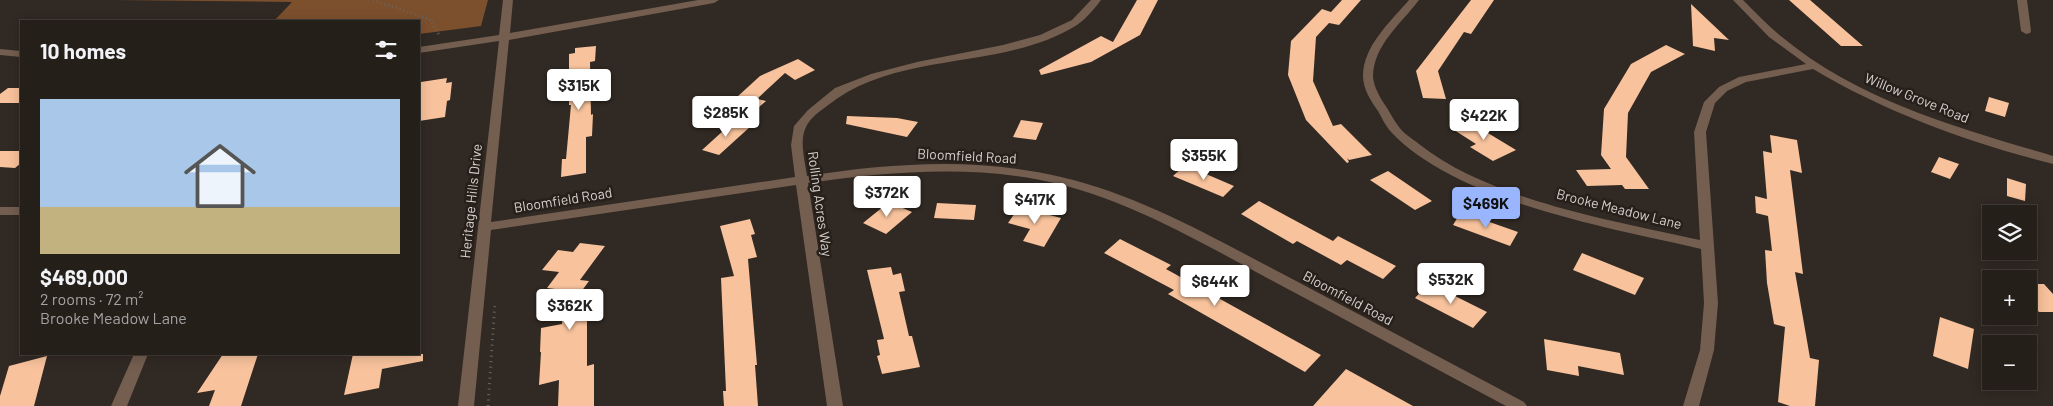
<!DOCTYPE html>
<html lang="en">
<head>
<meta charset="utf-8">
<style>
  body { margin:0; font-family:Barlow,sans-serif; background:#2d2723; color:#f1f3f6; height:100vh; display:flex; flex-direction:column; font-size:19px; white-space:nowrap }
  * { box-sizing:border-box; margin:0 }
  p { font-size:16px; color:#a3a2a2 }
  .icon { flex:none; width:28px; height:28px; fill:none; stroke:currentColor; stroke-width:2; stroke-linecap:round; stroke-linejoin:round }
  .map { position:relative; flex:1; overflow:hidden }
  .side { position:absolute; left:20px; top:20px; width:400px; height:335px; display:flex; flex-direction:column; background:#251f1a; border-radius:0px; box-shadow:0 2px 12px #0003,0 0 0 1px #423d39 }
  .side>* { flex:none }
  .controls { position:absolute; left:1982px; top:205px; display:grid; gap:10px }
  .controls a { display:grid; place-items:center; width:55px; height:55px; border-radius:0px; background:#251f1a; box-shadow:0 2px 12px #0003,0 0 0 1px #423d39; font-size:25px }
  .price { position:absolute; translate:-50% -42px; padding:0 11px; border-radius:5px; background:#fff; color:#222; font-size:16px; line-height:32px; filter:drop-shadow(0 1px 2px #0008) }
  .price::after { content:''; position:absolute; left:50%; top:30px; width:15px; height:11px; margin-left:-8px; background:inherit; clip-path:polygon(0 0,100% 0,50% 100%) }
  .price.current { background:#99b5fd; color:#111 }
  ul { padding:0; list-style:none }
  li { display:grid; align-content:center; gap:10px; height:265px; padding:0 20px }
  li span { display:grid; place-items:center; height:155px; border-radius:0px; color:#555 }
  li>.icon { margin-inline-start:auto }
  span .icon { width:90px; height:90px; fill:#fffc; stroke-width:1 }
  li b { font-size:21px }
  h2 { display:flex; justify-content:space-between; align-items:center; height:60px; padding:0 20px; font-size:21px }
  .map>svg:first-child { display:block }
  .forest { fill:#7d502d }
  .building { fill:#f7c29c }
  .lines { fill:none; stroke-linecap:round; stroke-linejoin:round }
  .path-far1 { stroke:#6c6560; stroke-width:2.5; stroke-dasharray:1 3; stroke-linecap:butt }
  .path { stroke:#6c6560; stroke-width:3; stroke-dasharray:1 4.5; stroke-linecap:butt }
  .minor { fill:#735e4f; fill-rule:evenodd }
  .labels { text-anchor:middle; stroke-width:5; stroke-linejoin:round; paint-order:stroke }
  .street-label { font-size:14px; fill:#d7d1cd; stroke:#271f19 }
</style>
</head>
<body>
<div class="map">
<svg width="2053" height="406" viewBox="0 0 2053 406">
  <rect width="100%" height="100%" fill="#312923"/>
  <path class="forest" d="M113,0H488L481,26L419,34V21H274L292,2Z"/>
  <path class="building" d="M1137,0H1158L1140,35L1091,62L1041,75L1039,70L1101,36L1113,42Z
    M1342,0H1361L1339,25L1329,23L1316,37L1313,81L1333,126L1341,124L1372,155L1349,160L1347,158L1349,162L1347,163L1306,120L1288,75L1291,41L1322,9L1331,12Z
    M1471,0H1494L1471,34L1464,32L1438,71L1446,99L1423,98L1416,71Z
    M1789,0H1810L1863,46H1841Z
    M1691,4L1729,40L1714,38L1715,51L1693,46Z
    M1666,45L1685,54L1651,72L1628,113L1626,157L1649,189H1625L1622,185L1587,186L1576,170L1611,169L1601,155L1604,109L1631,64Z
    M596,46L595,61L590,62L591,115L593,114L592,136L586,137V173L561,177L562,159H566L571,105H569V54L575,53V48Z
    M798,59L815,70L795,80L785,73L757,99L766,101L751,114L725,108L760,76Z
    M447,78L446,83L452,82L450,100L447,101L445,117L419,121L421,82Z
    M8,88H21V103H0V94Z
    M1989,97L2009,103L2005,117L1985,111Z
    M847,116L897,118L918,122L907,137L846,124Z
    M1021,120L1043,123L1036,140L1013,137Z
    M734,121L751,126L719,155L702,150Z
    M1468,121L1516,150L1493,161L1470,147L1476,144L1451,128Z
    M1770,135L1797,140L1802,173L1790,170L1803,274L1795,272L1810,358L1819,360L1815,406H1790L1778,402L1785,327L1774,324L1767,283L1765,250L1772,251L1768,216L1756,213L1755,196L1767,199L1763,151L1772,153Z
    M0,151H21V163L15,168L0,167Z
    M1939,157L1959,164L1950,179L1931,172Z
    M1185,165L1234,186L1223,197L1173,176Z
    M1388,171L1432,201L1415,210L1370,180Z
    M2007,178L2026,184L2025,201L2007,196Z
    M1259,201L1333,241L1338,236L1396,266L1383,279L1347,260L1341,265L1297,241L1293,244L1241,214Z
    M889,202L912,212L886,234L863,223Z
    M937,203L976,205L974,220L934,218Z
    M1019,207L1061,218L1044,247L1023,241L1030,229L1008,223Z
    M1461,212L1518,232L1510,246L1453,225Z
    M750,219L755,234L751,235L757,257L748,259L757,365H755L758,406H724L723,391H726L721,278L734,276L720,226Z
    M1120,239L1171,265L1166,269L1321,355L1305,372L1168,294L1174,290L1104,253Z
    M580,243L605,246L580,280L589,281L570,307L587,303V366L594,364V406H558L559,380L539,385L541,352H540L541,328L562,324L563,290L547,288L559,272L542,270L558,250L573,252Z
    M1582,253L1644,278L1635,295L1573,270Z
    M891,267L893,275L901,273L905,291L899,292L909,336H912L920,367L882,374L877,356L880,355L877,340L884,339L867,270Z
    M1429,283L1487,312L1473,328L1415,298Z
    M2029,284H2044L2053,294V312H2039L2029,301Z
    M1940,317L1974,329L1968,369L1933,356Z
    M1544,339L1620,353L1624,375L1578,366L1579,376L1547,370Z
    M223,354H258L241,406H209L215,390L197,393Z
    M353,354H423V361L382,369L379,388L344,395Z
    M47,356L34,406H0V396L9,366Z
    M1346,369L1413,406H1313Z"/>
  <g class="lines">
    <path class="path-far1" d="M373,0L429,19L440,36"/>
    <path class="path" d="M488,406L495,302"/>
    <path class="minor" d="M503,0H513L510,33L698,0H719L714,3L509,40L491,222L795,177L791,145L794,126L808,110L835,88L871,74L917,62L1003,45L1040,35L1072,20L1091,0H1101C1095,8 1086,19 1077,25C1002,72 898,49 827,106C820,111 810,118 806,127C799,141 805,161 807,176C891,163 978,157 1061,177C1139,195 1210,236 1281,273C1362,316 1443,359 1524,402L1527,406H1506C1427,364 1348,321 1269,279C1202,243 1134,203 1059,184C978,164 890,171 808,183L843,406H827L796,185L491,230L474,406H458L499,41L419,53V47L499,35Z
      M1409,0H1419C1402,23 1373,45 1373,77C1374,88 1381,99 1387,108C1391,114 1394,121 1399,127C1404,134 1413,139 1419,144C1489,200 1614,221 1700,240L1694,132L1704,102L1719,87L1739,77L1806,64L1769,37L1733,0H1743C1756,13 1768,26 1782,37C1859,101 1959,128 2053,156V164C1970,143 1887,113 1813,69L1746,82L1727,91L1715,103L1706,132L1718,303L1714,350L1699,406H1683L1700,350L1704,303L1701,249C1610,228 1458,202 1392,133C1386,127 1382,118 1378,111C1371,101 1363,89 1363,76C1363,46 1391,21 1409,0Z
      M2017,0H2027L2031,31L2030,33L2026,34L2021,31Z
      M0,49L21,51V57L0,55Z
      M0,207H21V215H0Z
      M134,354H148L127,406H111Z"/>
  </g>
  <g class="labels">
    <g class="street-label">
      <text transform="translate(1917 98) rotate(22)" y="5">Willow Grove Road</text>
      <text transform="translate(967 156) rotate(3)" y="5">Bloomfield Road</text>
      <text transform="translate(563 200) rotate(-9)" y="5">Bloomfield Road</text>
      <text transform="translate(471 201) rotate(-84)" y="5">Heritage Hills Drive</text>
      <text transform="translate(820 204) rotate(82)" y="5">Rolling Acres Way</text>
      <text transform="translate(1619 209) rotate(14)" y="5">Brooke Meadow Lane</text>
      <text transform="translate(1348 298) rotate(28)" y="5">Bloomfield Road</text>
    </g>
  </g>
</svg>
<div class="controls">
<a><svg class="icon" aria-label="layers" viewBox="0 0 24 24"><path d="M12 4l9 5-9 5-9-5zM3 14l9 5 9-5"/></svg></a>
<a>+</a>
<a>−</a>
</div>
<b class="price" style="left:579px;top:111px">$315K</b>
<b class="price" style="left:726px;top:138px">$285K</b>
<b class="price" style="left:1484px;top:141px">$422K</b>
<b class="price" style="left:1204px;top:181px">$355K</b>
<b class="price" style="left:887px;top:218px">$372K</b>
<b class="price" style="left:1035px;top:225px">$417K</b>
<b class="price current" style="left:1486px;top:229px">$469K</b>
<b class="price" style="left:1451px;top:305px">$532K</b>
<b class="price" style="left:1215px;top:307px">$644K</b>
<b class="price" style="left:570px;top:331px">$362K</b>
<section class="side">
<h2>10 homes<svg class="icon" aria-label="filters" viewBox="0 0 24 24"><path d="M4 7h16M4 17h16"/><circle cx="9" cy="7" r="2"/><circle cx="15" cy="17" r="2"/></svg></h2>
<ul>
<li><span style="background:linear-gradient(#a9c7e8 70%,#c2b280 0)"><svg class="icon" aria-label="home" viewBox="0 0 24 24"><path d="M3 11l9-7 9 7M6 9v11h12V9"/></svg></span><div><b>$469,000</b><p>2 rooms · 72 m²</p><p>Brooke Meadow Lane</p></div></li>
</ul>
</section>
</div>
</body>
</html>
